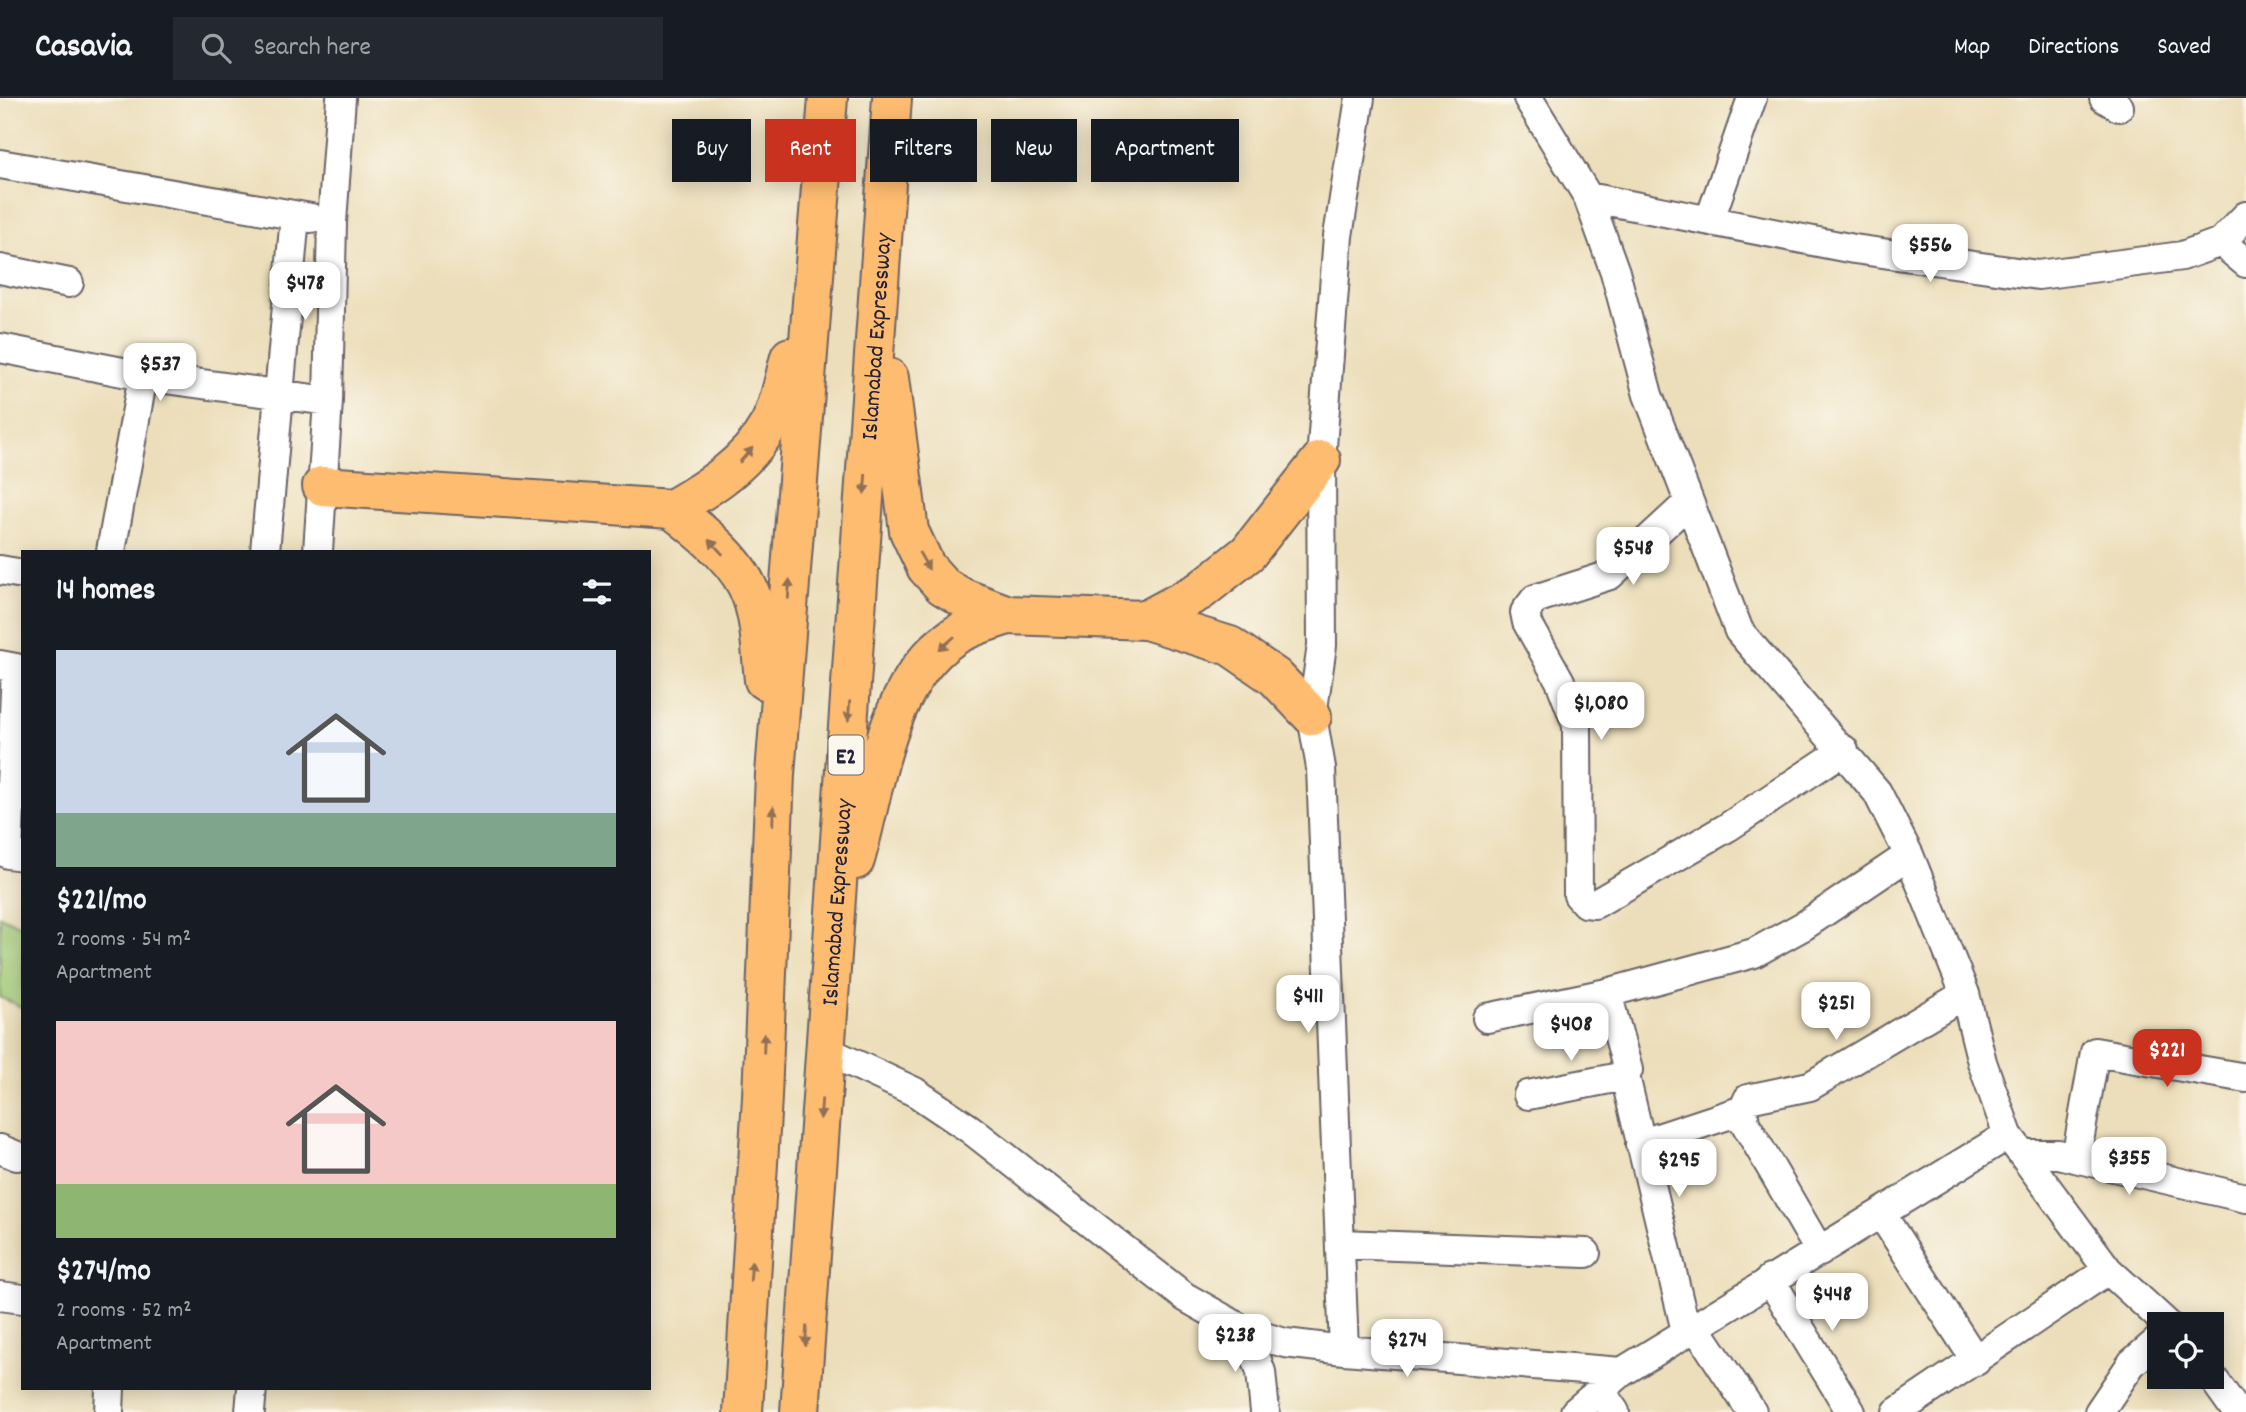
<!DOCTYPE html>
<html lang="en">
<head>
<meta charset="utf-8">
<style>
  body { margin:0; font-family:Dekko,sans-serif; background:#242831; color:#f1f3f6; height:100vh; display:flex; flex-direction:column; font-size:26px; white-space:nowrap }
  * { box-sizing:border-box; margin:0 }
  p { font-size:23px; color:#9ea1a6 }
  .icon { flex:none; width:38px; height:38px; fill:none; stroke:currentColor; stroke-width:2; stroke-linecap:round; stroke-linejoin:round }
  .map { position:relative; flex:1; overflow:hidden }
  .panel { position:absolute; left:21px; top:452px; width:630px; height:840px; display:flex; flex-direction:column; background:#171b24; border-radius:0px; box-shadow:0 4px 18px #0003 }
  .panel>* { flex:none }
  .hud { position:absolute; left:672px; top:21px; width:665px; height:63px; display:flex; gap:14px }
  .fabs { position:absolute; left:2147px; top:1214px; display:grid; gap:14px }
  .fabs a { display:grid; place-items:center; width:77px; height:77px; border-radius:0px; background:#171b24; box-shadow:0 4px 18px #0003; font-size:35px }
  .price { position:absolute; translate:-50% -60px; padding:0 16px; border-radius:14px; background:#fff; color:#222; font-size:23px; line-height:46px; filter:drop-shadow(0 2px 4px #0008) }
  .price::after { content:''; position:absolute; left:50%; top:42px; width:21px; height:16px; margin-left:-10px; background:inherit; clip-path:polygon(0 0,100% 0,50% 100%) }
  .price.current { background:#c8321e; color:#fff }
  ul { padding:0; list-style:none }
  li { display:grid; align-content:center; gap:14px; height:371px; padding:0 35px }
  li span { display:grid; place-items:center; height:217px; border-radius:0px; color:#555 }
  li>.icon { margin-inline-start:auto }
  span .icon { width:126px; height:126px; fill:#fffc; stroke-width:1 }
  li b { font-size:30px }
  h2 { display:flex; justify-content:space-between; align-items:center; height:84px; padding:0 35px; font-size:30px }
  .tag { padding:0 24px; border-radius:0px; background:#171b24; box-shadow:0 4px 18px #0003; font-size:24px; line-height:63px }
  .tag.current { background:#c8321e; color:#fff }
  header { display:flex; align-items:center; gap:42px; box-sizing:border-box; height:98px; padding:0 35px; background:#171b24; border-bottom:2px solid #363941 }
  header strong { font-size:33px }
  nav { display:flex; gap:38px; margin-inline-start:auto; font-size:24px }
  .search { width:490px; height:63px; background:#242831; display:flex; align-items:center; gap:18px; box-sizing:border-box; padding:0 24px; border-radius:0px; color:#9ea1a6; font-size:26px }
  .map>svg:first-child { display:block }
  .green { fill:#a0c975; stroke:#617658; stroke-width:2 }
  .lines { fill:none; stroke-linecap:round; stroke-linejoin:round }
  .minor-casing { stroke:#696467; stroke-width:32 }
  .highway-casing { stroke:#696467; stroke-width:42 }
  .minor { stroke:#fff; stroke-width:28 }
  .highway { stroke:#febc70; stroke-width:38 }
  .oneway { fill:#906f56 }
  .labels { text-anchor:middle; stroke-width:7; stroke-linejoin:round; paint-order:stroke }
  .shield { fill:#fbf7ec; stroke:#636270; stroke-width:2 }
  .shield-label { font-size:23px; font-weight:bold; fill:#22223b }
  .street-label { font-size:24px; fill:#22223b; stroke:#fbf7ec }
</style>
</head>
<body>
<header>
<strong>Casavia</strong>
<div class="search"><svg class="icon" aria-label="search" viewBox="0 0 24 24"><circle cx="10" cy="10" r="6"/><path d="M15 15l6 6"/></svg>Search here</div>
<nav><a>Map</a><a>Directions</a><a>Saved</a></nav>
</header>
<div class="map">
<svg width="2246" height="1314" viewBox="0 0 2246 1314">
  <rect width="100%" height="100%" fill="#fbf7ec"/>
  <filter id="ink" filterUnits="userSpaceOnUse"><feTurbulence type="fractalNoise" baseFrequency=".0143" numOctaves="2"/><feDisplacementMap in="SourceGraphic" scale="14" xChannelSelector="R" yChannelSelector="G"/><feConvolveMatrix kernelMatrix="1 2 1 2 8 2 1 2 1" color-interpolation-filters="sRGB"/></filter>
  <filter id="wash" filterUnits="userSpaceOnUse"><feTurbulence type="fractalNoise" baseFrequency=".00686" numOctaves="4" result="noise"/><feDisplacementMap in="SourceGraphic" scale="28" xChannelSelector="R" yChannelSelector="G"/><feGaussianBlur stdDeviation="1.57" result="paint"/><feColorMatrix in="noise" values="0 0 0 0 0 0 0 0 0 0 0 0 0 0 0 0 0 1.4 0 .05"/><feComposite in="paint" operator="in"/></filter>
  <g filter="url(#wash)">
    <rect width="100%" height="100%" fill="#ecdeba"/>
    <path class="green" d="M0,818L23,829V910L0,899Z"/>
  </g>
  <g filter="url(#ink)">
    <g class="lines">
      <defs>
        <path id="minor" d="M1528,0L1588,99L1615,174L1648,297L1739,533L1877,694L1909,757L1965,896L1982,964L2008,1037L2108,1172L2168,1227
          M2104,0L2119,9
          M0,66L311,120
          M1588,99L1854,151L2038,177L2182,158L2221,144L2246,118
          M1710,121L1752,0
          M2221,144L2246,165
          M0,171L69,185
          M0,250L143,278L328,303
          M1688,405L1610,477L1535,501L1525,514L1527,524L1560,583L1577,627L1578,797L1585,805L1595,806L1728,729L1844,652
          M111,453L143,278
          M265,453L295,118
          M318,453L328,303L332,124L341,0
          M0,472L23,476
          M0,567L16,570L8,756L23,758
          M1607,895L1628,972L1625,978L1686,1233
          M1487,920L1607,895L1754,855L1805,827L1909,757
          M825,952L915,994L970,1031L1185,1199L1247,1234L1285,1245L1344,1252L1622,1274L2008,1037
          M1528,997L1625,978
          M1640,1046L1743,1012
          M0,1051L17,1058
          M2023,1056H2058L2246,1100
          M2076,1060L2095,954L2246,980
          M1882,1117L1976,1263
          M1341,1146L1586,1155
          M1820,1154L1745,1025L1743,1012L1748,1001L1810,988L1965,896
          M1770,1181L1851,1314
          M0,1198L23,1201
          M1695,1228L1752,1314
          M1247,1234L1261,1274L1265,1314
          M1344,1252L1321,670L1312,618L1322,547L1321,362L1338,138L1360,0
          M2212,1279L2237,1314
          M1600,1292L1615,1314
          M109,1314L110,1290
          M250,1314L252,1290
          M1575,1314L1622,1274
          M1897,1314L2108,1172
          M2099,1314L2132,1265L2160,1241"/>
        <g id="highway">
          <path d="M889,280L909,433L926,469L943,488L963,500L1008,517L1146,522L1200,493L1248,455L1321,362"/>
          <path d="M322,388L672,411C710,389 747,366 769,327C780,307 784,281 790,259"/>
          <path d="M672,411C701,434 740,463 752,500C761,526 761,555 764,582"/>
          <path d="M1146,522L1230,548L1275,579L1312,618"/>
          <path d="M855,762C876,690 885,584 953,539C969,528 990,523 1008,517"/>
          <path d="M743,1314L762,999L775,676L828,0"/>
          <path id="s1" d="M800,1314L892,0"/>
        </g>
      </defs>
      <use href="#minor" class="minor-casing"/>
      <use href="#highway" class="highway-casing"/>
      <use href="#minor" class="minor"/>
      <use href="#highway" class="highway"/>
    </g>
    <defs><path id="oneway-solid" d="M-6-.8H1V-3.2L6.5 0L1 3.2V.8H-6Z" transform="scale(1.75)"/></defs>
    <g class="oneway">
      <use href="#oneway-solid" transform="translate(746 357) rotate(-49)"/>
      <use href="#oneway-solid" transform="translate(865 386) rotate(94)"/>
      <use href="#oneway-solid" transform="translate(716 449) rotate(-133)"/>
      <use href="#oneway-solid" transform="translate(924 463) rotate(60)"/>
      <use href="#oneway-solid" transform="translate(789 491) rotate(-86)"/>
      <use href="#oneway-solid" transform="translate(947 545) rotate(140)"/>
      <use href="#oneway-solid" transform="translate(849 613) rotate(94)"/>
      <use href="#oneway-solid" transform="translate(773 718) rotate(-88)"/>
      <use href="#oneway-solid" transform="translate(764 945) rotate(-88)"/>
      <use href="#oneway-solid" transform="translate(821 1011) rotate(94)"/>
      <use href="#oneway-solid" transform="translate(751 1173) rotate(-86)"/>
      <use href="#oneway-solid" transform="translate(806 1238) rotate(94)"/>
    </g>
  </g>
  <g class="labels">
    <rect class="shield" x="828.5" y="637.5" width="35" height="39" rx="5"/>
    <g class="shield-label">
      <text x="846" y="665">E2</text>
    </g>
    <g class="street-label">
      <text dy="8" stroke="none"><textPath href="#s1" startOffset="1078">Islamabad Expressway</textPath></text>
      <text dy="8" stroke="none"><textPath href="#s1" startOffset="511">Islamabad Expressway</textPath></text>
    </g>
  </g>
</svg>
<div class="fabs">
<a><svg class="icon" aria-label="locate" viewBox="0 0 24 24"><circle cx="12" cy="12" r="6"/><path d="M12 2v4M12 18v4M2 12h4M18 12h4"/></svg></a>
</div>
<b class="price" style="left:1930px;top:186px">$556</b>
<b class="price" style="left:305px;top:224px">$478</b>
<b class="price" style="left:160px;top:305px">$537</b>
<b class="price" style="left:1633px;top:489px">$548</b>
<b class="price" style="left:1601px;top:644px">$1,080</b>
<b class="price" style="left:1308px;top:937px">$411</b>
<b class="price" style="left:1836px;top:944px">$251</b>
<b class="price" style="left:1571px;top:965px">$408</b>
<b class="price current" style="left:2167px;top:991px">$221</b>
<b class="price" style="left:2129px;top:1099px">$355</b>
<b class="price" style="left:1679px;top:1101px">$295</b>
<b class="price" style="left:1832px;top:1235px">$448</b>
<b class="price" style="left:1235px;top:1276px">$238</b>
<b class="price" style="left:1407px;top:1281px">$274</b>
<div class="hud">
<a class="tag">Buy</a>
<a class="tag current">Rent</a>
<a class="tag">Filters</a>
<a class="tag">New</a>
<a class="tag">Apartment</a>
</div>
<section class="panel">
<h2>14 homes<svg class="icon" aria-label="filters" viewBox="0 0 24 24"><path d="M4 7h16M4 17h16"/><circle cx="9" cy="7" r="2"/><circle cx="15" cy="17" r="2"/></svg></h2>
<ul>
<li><span style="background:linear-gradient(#c9d6e8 75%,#7fa58c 0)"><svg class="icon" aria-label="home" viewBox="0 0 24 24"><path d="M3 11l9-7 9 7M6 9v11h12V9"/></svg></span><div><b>$221/mo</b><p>2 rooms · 54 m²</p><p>Apartment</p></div></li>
<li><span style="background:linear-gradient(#f6c9c9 75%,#8fb573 0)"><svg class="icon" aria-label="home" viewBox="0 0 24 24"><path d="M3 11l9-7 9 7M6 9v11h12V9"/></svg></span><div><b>$274/mo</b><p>2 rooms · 52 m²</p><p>Apartment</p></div></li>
</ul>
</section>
</div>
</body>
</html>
